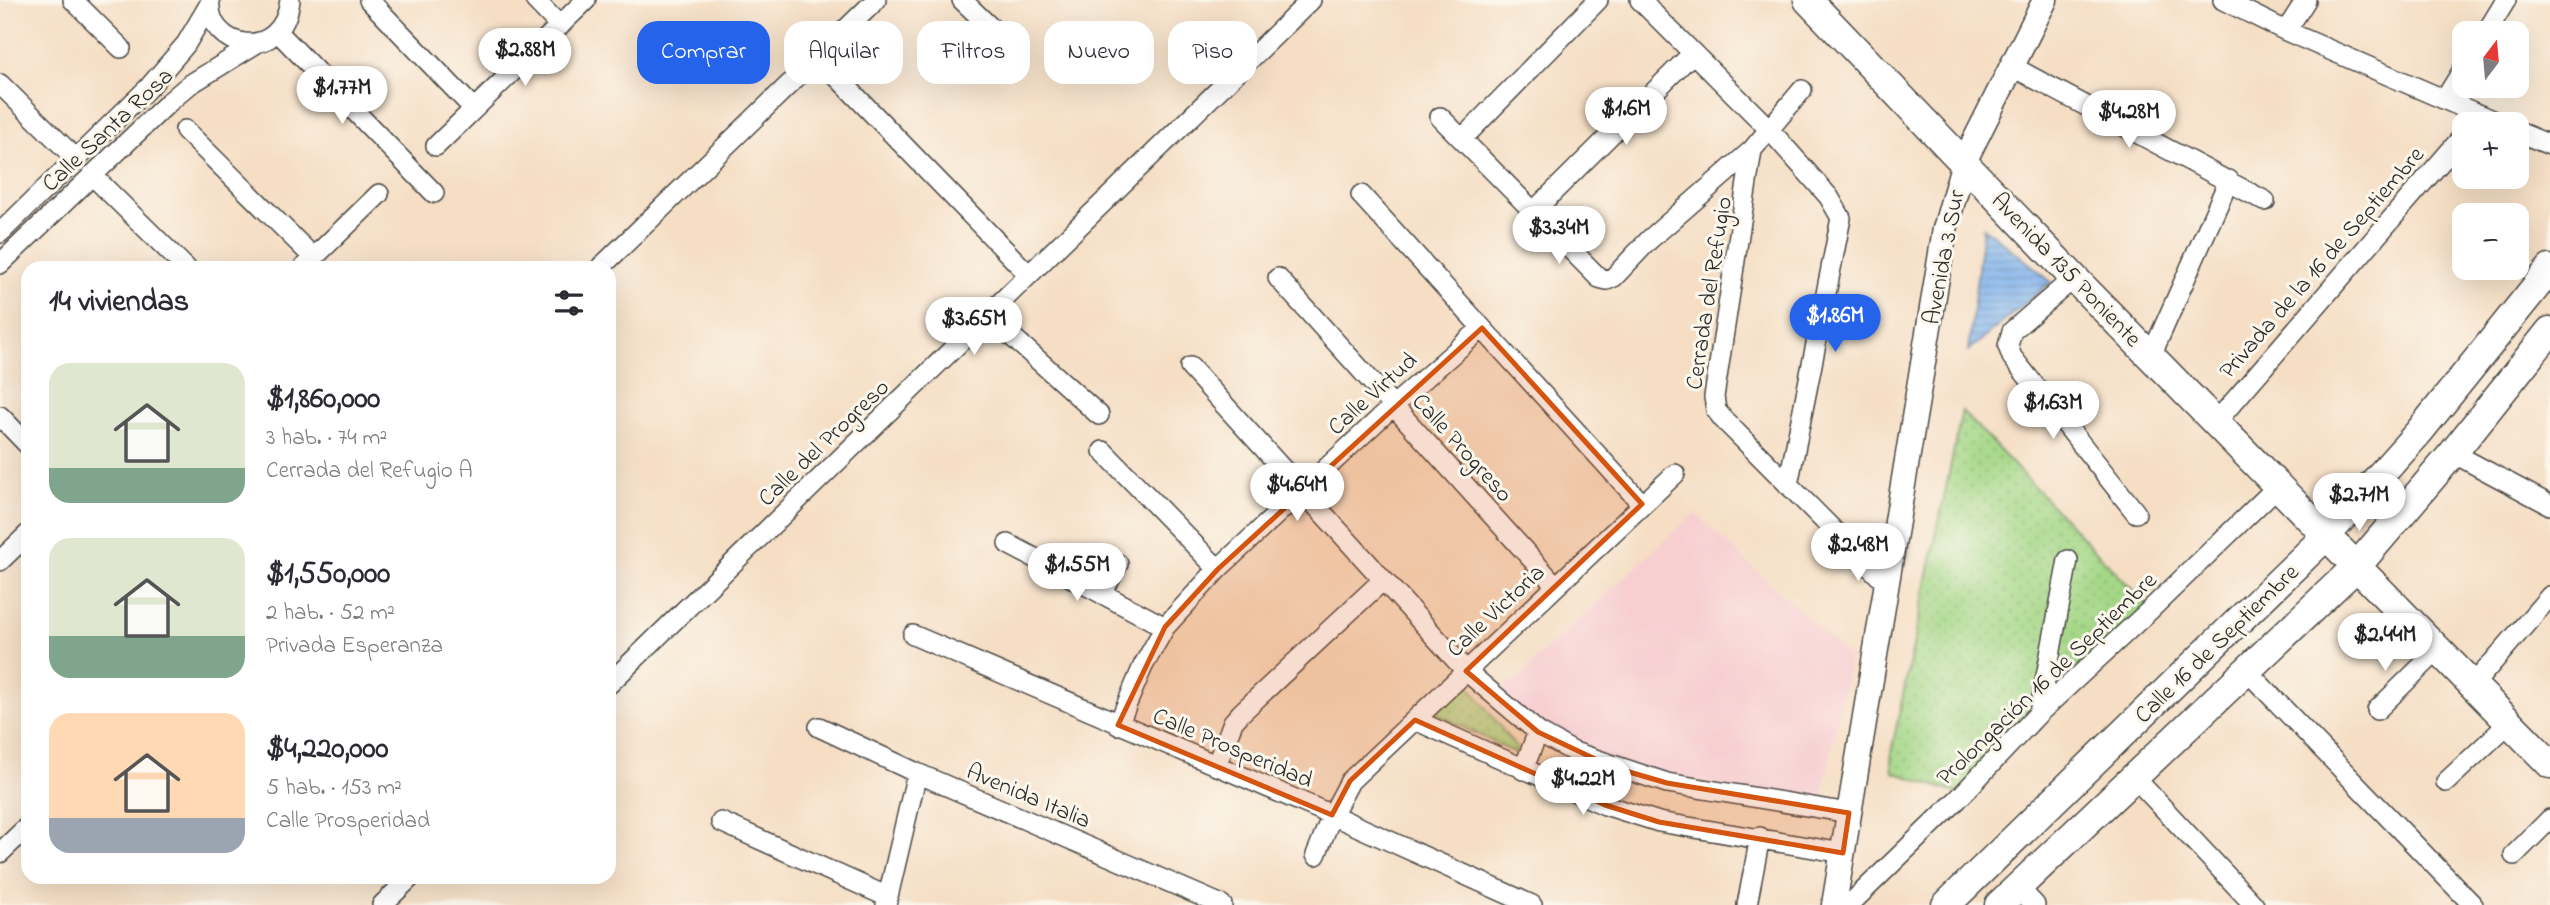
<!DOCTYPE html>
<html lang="es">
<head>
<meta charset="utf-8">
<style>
  body { margin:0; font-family:"Indie Flower",sans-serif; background:#f7f7f7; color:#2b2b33; height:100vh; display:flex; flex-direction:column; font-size:26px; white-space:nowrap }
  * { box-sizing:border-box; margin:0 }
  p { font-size:23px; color:#7c7c81 }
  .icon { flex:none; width:38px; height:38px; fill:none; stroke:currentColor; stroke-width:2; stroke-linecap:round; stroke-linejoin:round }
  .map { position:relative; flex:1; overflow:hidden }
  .details { position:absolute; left:21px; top:261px; width:595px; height:623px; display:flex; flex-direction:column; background:#fff; border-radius:21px; box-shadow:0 7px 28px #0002 }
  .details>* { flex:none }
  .banner { position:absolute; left:637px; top:21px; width:665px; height:63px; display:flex; gap:14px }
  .needle { width:46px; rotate:16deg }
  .buttons { position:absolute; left:2452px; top:21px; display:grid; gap:14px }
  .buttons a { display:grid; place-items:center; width:77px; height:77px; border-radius:14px; background:#fff; box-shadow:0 7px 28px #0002; font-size:35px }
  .price { position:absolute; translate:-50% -60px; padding:0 16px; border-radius:24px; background:#fff; color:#222; font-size:23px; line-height:46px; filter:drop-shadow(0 2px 4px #0008) }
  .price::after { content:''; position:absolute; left:50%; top:42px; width:21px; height:16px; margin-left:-10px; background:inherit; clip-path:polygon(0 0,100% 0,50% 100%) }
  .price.current { background:#2563eb; color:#fff }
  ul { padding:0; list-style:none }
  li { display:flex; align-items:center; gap:21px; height:175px; padding:0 28px }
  li span { display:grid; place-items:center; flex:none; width:196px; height:140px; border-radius:21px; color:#555 }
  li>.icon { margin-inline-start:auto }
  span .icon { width:84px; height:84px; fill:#fffc; stroke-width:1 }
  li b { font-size:30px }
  h2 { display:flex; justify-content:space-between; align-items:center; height:84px; padding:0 28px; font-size:30px }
  .chip { padding:0 24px; border-radius:21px; background:#fff; box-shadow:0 7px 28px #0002; font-size:24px; line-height:63px }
  .chip.current { background:#2563eb; color:#fff }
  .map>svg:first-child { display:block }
  .built { fill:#f7cfd1 }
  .green { fill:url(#green-dots); stroke:#688159; stroke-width:2 }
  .water { fill:url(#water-rules); stroke:#566e8c; stroke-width:2 }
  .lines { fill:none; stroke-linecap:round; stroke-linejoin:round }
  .minor-casing { stroke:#494642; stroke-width:22 }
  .tertiary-casing { stroke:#494642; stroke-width:27 }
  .secondary-casing { stroke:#494642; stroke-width:31 }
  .minor { stroke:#fff; stroke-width:19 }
  .tertiary { stroke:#fff; stroke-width:24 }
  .secondary { stroke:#fff; stroke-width:28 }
  .marked { fill:#d5540f; fill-opacity:0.2; stroke:#d5540f; stroke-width:5; stroke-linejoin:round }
  .labels { text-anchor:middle; stroke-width:6; stroke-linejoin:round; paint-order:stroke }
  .street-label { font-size:24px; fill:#2b2b2b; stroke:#fbf7ec }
</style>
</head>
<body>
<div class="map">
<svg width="2550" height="905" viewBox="0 0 2550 905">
  <defs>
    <pattern id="green-dots" width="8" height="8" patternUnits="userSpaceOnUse" patternTransform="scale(1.75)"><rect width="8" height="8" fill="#a4d787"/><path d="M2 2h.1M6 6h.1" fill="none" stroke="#8db975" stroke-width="1.8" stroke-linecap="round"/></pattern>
    <pattern id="water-rules" width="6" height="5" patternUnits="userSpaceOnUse" patternTransform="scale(1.75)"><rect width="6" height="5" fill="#80b2ec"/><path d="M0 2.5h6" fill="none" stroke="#6991bf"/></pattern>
  </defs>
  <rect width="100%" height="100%" fill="#fbf7ec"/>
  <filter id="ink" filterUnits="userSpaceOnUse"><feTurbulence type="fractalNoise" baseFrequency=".0143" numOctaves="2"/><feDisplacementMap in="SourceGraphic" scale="14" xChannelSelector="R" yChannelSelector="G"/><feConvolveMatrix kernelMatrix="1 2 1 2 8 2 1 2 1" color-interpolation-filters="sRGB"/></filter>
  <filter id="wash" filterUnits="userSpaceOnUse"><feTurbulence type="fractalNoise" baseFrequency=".00686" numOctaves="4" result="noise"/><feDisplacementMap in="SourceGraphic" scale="28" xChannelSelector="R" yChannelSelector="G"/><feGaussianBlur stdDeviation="1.57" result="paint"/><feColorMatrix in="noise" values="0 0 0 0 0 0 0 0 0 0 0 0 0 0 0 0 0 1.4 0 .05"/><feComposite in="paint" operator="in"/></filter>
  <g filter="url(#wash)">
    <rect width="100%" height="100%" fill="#f5dec4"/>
    <path class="built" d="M1695,513L1850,658L1820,807L1594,759L1493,692L1520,679L1539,656Z"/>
    <path class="green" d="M1962,411L2149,607L1960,794L1893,772L1891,753Z
      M1467,683L1523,757L1433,712Z"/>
    <path class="water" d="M1983,227L2029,263L2051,282L1968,351Z"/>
  </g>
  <g filter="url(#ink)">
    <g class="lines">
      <defs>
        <path id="minor" d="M73,0L121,48
          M210,0C205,50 283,65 290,0
          M369,0L474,109
          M535,0L560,26
          M962,0L1012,48
          M1640,0L1769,129L1829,197L1841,218L1788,485
          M2223,0L2286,31L2501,124
          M2286,31L2306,0
          M278,32L434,193
          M2486,33L2506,0
          M818,57L1029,275
          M2011,66L2265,201
          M0,84L75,158
          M2445,99L2464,68
          M1440,117L1599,278L1607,280L1614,277L1649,240L1752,150L1802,90
          M185,130L314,258
          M2516,131L2550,145
          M1462,139L1598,0
          M436,146L586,0
          M1752,150L1714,397L1716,410L1723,419L1887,584
          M92,175L186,268
          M1361,195L1642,504
          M1533,212L1692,54
          M0,233L150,86L186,44L209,5
          M0,264L168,103L189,85L257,43
          M303,268L379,194
          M600,268L876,0
          M1278,278L1556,586
          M2074,278L2012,331L2008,346L2012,357L2136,513
          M988,315L1099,415
          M2151,356L2229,180
          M1190,367L1466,671L1538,732L1574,752L1667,783L1849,813
          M0,416L28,445
          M2216,422L2464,135
          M1103,451L1218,569
          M2453,453L2550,505
          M1008,544L1165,627
          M0,561L28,534
          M1102,594L1118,564
          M913,635L1332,815L1532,905
          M2247,671L2473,905
          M609,684L1311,0
          M2473,685L2550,596
          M2377,710L2439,649
          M2039,713L2068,560
          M1415,720L1605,805L1659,822L1843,853
          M1118,725L1143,666L1165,627L1218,569L1393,406L1482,328
          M819,727L917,773L1222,905
          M1216,766L1233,722L1241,713L1383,580
          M1523,770L1538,732
          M2134,777L2254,905
          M2446,782L2510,722
          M721,822L888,897
          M0,853L28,826
          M1316,855L1332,815L1350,781L1675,474
          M2514,855L2550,819
          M2018,887L2035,905
          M382,905L411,877
          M886,905L917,773
          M1747,905L1760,837
          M1849,905L1958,799L2039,713L2150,610L2278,486"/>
        <path id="tertiary" d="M1834,905L1945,229L1964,162L2045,0"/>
        <path id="secondary" d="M1808,0L2074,278L2550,764
          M1946,905L2327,535L2419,432L2550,269
          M1999,905L2357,566L2453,453L2550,331"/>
      </defs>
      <use href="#minor" class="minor-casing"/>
      <use href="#tertiary" class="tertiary-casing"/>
      <use href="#secondary" class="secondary-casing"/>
      <use href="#minor" class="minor"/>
      <use href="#tertiary" class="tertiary"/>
      <use href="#secondary" class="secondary"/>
    </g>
  </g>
  <path class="marked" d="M1482,328L1642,504L1466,671L1538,732L1612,767L1667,783L1849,813L1843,853L1659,822L1605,805L1415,720L1350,781L1332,815L1118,725L1165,627L1218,569Z"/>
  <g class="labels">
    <g class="street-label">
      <text transform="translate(107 129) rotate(-43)" y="8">Calle Santa Rosa</text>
      <text transform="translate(1943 257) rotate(-79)" y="8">Avenida 3 Sur</text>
      <text transform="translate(2321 262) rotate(-49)" y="8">Privada de la 16 de Septiembre</text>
      <text transform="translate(2067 269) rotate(46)" y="8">Avenida 135 Poniente</text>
      <text transform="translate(1708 293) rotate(-81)" y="8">Cerrada del Refugio</text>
      <text transform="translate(1372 393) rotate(-42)" y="8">Calle Virtud</text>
      <text transform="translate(823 442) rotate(-44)" y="8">Calle del Progreso</text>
      <text transform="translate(1463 447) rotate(48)" y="8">Calle Progreso</text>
      <text transform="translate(1495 610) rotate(-43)" y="8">Calle Victoria</text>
      <text transform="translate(2216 643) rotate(-44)" y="8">Calle 16 de Septiembre</text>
      <text transform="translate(2046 678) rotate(-44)" y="8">Prolongación 16 de Septiembre</text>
      <text transform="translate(1233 747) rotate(23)" y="8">Calle Prosperidad</text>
      <text transform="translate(1029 795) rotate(23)" y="8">Avenida Italia</text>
    </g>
  </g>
</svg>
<div class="buttons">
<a><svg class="needle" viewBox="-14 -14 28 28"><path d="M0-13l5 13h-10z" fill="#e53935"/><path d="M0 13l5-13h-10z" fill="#7c7c81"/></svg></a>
<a>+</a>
<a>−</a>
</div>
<b class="price" style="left:525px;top:88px">$2.88M</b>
<b class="price" style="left:342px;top:126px">$1.77M</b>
<b class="price" style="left:1626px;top:147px">$1.6M</b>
<b class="price" style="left:2129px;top:150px">$4.28M</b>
<b class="price" style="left:1559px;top:266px">$3.34M</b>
<b class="price current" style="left:1835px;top:354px">$1.86M</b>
<b class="price" style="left:974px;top:357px">$3.65M</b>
<b class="price" style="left:2053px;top:441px">$1.63M</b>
<b class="price" style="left:1297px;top:523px">$4.64M</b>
<b class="price" style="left:2359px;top:533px">$2.71M</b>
<b class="price" style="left:1858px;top:583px">$2.48M</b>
<b class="price" style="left:1077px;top:603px">$1.55M</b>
<b class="price" style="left:2385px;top:673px">$2.44M</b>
<b class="price" style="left:1583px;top:817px">$4.22M</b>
<div class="banner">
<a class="chip current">Comprar</a>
<a class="chip">Alquilar</a>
<a class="chip">Filtros</a>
<a class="chip">Nuevo</a>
<a class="chip">Piso</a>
</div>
<section class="details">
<h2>14 viviendas<svg class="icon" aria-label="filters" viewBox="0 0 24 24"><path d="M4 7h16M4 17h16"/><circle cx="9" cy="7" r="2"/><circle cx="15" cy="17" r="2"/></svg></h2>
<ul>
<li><span style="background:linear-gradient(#dfe7d0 75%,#7fa58c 0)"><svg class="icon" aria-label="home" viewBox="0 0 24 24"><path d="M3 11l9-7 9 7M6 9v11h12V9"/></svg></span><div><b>$1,860,000</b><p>3 hab. · 74 m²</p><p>Cerrada del Refugio A</p></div></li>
<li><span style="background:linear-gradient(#dfe7d0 70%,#7fa58c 0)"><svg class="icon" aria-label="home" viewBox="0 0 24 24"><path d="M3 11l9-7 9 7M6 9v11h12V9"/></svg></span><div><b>$1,550,000</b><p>2 hab. · 52 m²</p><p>Privada Esperanza</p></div></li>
<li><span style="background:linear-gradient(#ffd9b3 75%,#9aa5b1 0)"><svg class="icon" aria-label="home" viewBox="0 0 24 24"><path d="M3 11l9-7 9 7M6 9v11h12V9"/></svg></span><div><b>$4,220,000</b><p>5 hab. · 153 m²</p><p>Calle Prosperidad</p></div></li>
</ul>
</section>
</div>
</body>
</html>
